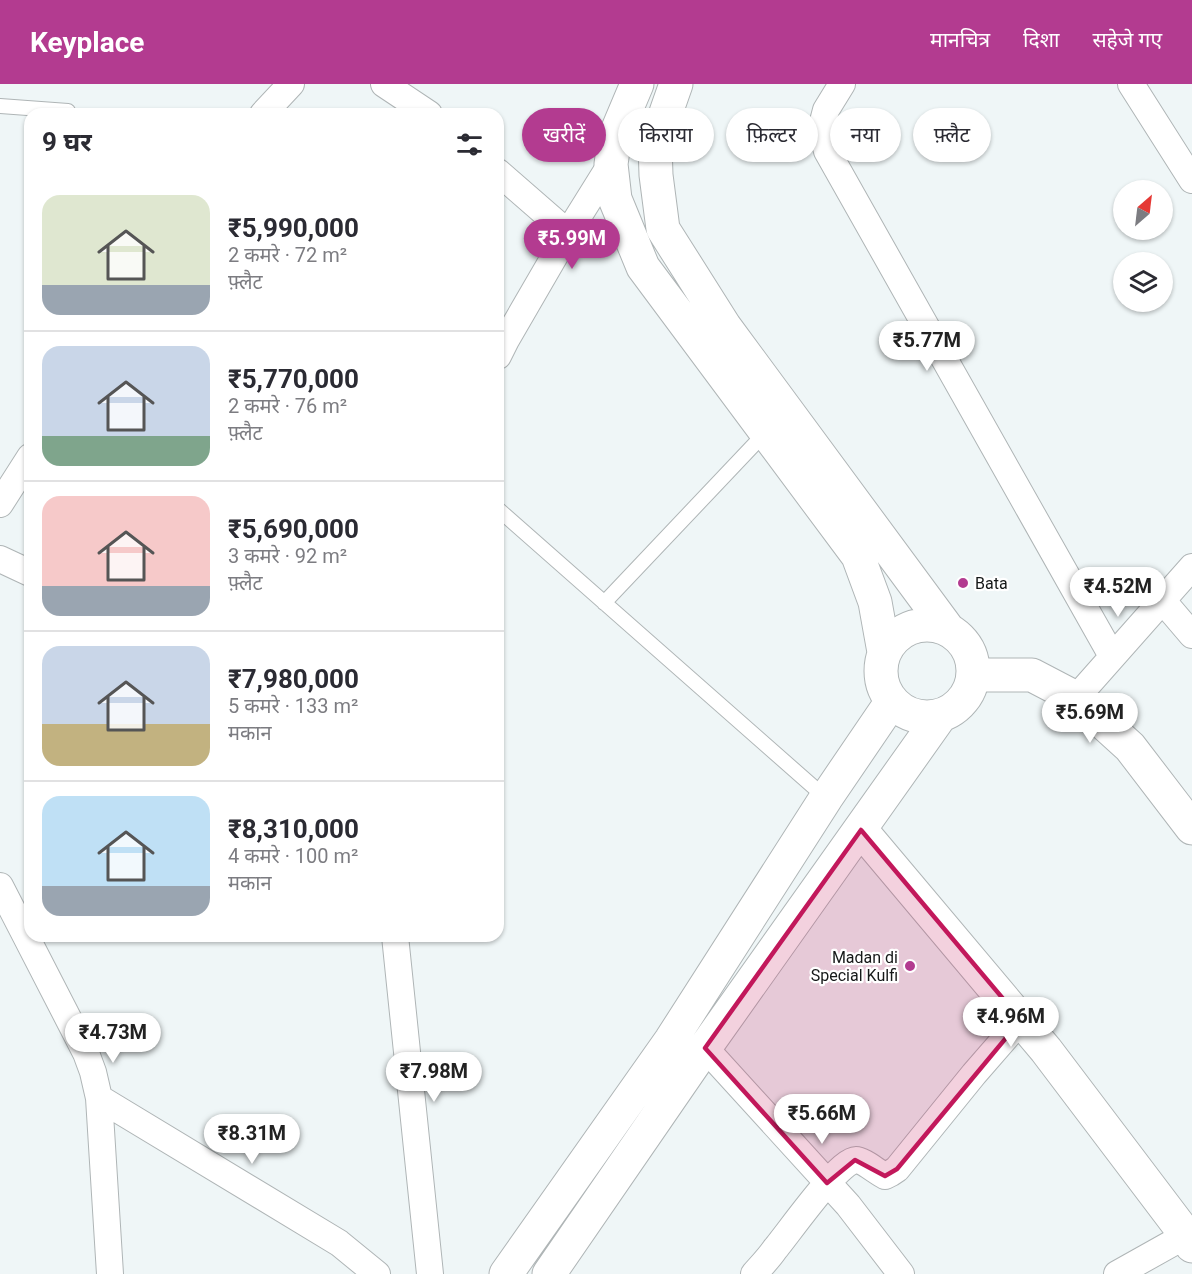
<!DOCTYPE html>
<html lang="hi">
<head>
<meta charset="utf-8">
<style>
  body { margin:0; font-family:Roboto,"Noto Sans Devanagari",sans-serif; background:#f2f2f3; color:#2b2b33; height:100vh; display:flex; flex-direction:column; font-size:22px; white-space:nowrap }
  * { box-sizing:border-box; margin:0 }
  p { font-size:20px; color:#7c7c81 }
  .icon { flex:none; width:33px; height:33px; fill:none; stroke:currentColor; stroke-width:2; stroke-linecap:round; stroke-linejoin:round }
  .map { position:relative; flex:1; overflow:hidden }
  .side { position:absolute; left:24px; top:24px; width:480px; height:834px; display:flex; flex-direction:column; background:#fff; border-radius:18px; box-shadow:0 2px 4px #0004 }
  .side>* { flex:none }
  .top-card { position:absolute; left:522px; top:24px; width:570px; height:54px; display:flex; gap:12px }
  .needle { width:39px; rotate:28deg }
  .fabs { position:absolute; left:1113px; top:96px; display:grid; gap:12px }
  .fabs a { display:grid; place-items:center; width:60px; height:60px; border-radius:50%; background:#fff; box-shadow:0 2px 4px #0004; font-size:30px }
  .price { position:absolute; translate:-50% -51px; padding:0 14px; border-radius:21px; background:#fff; color:#222; font-size:20px; line-height:39px; filter:drop-shadow(0 2px 3px #0008) }
  .price::after { content:''; position:absolute; left:50%; top:36px; width:18px; height:14px; margin-left:-9px; background:inherit; clip-path:polygon(0 0,100% 0,50% 100%) }
  .price.current { background:#b33b90; color:#fff }
  ul { padding:0; list-style:none }
  li { display:flex; align-items:center; gap:18px; height:150px; padding:0 18px }
  li+li { border-top:2px solid #e1e1e2 }
  li span { display:grid; place-items:center; flex:none; width:168px; height:120px; border-radius:18px; color:#555 }
  li>.icon { margin-inline-start:auto }
  span .icon { width:72px; height:72px; fill:#fffc; stroke-width:1 }
  li b { font-size:26px }
  h2 { display:flex; justify-content:space-between; align-items:center; height:72px; padding:0 18px; font-size:26px }
  .chip { padding:0 21px; border-radius:27px; background:#fff; box-shadow:0 2px 4px #0004; font-size:21px; line-height:54px }
  .chip.current { background:#b33b90; color:#fff }
  header { display:flex; align-items:center; gap:36px; box-sizing:border-box; height:84px; padding:0 30px; background:#b33b90; color:#fff }
  header strong { font-size:28px }
  nav { display:flex; gap:33px; margin-inline-start:auto; font-size:21px }
  .map>svg:first-child { display:block }
  .lines { fill:none; stroke-linecap:round; stroke-linejoin:round }
  .service-casing { stroke:#afb5b6; stroke-width:16 }
  .minor-casing { stroke:#afb5b6; stroke-width:28 }
  .tertiary-casing { stroke:#afb5b6; stroke-width:35 }
  .primary-casing { stroke:#afb5b6; stroke-width:35 }
  .service { stroke:#fff; stroke-width:14 }
  .minor { stroke:#fff; stroke-width:26 }
  .tertiary { stroke:#fff; stroke-width:33 }
  .primary { stroke:#fff; stroke-width:33 }
  .marked { fill:#c2185b; fill-opacity:0.2; stroke:#c2185b; stroke-width:4.5; stroke-linejoin:round }
  .poi-dot { fill:#b33b90; stroke:#fff; stroke-width:2 }
  .labels { text-anchor:middle; stroke-width:4.5; stroke-linejoin:round; paint-order:stroke }
  .poi-label { font-size:16px; fill:#151818; stroke:#fff; text-anchor:start }
</style>
</head>
<body>
<header>
<strong>Keyplace</strong>
<nav><a>मानचित्र</a><a>दिशा</a><a>सहेजे गए</a></nav>
</header>
<div class="map">
<svg width="1192" height="1190" viewBox="0 0 1192 1190">
  <rect width="100%" height="100%" fill="#eff6f7"/>
  <g class="lines">
    <defs>
      <path id="service" d="M0,22L68,27
        M498,425L826,714
        M604,519L766,348"/>
      <path id="minor" d="M384,0L429,30
        M842,0L826,26L821,45L827,67L1112,572
        M1131,0L1192,96
        M263,30L291,0
        M498,88L568,149
        M498,272L506,256L568,149L611,80
        M0,420L30,373
        M0,475L30,489
        M1163,517L1192,551
        M1076,614L1192,483
        M0,802L86,969L93,988L99,1014L110,1190
        M395,852L430,1190
        M705,964L848,1121L901,1190
        M99,1014L339,1159L377,1190
        M754,1190C761,1182 769,1174 775,1165C788,1150 839,1076 856,1076C863,1076 877,1088 885,1092L891,1089L897,1085L974,990L1021,936
        M1117,1190L1192,1148"/>
      <path id="tertiary" d="M974,591H1032L1076,614L1130,663L1192,744
        M861,746L1046,966L1186,1151L1192,1162"/>
      <path id="primary" d="M637,0L615,52L611,80L615,115L643,183L858,472L875,518L884,568
        M676,0L655,60L656,91L663,145L725,243L947,544
        M881 587a46 46 0 1 1 92 0a46 46 0 1 1-92 0Z
        M506,1190L671,956L826,714L892,617
        M549,1190L697,975L941,631"/>
    </defs>
    <use href="#service" class="service-casing"/>
    <use href="#minor" class="minor-casing"/>
    <use href="#tertiary" class="tertiary-casing"/>
    <use href="#primary" class="primary-casing"/>
    <use href="#service" class="service"/>
    <use href="#minor" class="minor"/>
    <use href="#tertiary" class="tertiary"/>
    <use href="#primary" class="primary"/>
  </g>
  <path class="marked" d="M861,746L1021,936L897,1085L885,1092L855,1076L827,1099L705,964Z"/>
  <g class="poi-dot">
    <circle cx="963" cy="499" r="6"/>
    <circle cx="910" cy="882" r="6"/>
  </g>
  <g class="labels">
    <g class="poi-label">
      <text x="975" y="505">Bata</text>
      <text x="898" y="879" text-anchor="end">Madan di<tspan x="898" dy="18">Special Kulfi</tspan></text>
    </g>
  </g>
</svg>
<div class="fabs">
<a><svg class="needle" viewBox="-14 -14 28 28"><path d="M0-13l5 13h-10z" fill="#e53935"/><path d="M0 13l5-13h-10z" fill="#7c7c81"/></svg></a>
<a><svg class="icon" aria-label="layers" viewBox="0 0 24 24"><path d="M12 4l9 5-9 5-9-5zM3 14l9 5 9-5"/></svg></a>
</div>
<b class="price current" style="left:572px;top:186px">₹5.99M</b>
<b class="price" style="left:927px;top:288px">₹5.77M</b>
<b class="price" style="left:1118px;top:534px">₹4.52M</b>
<b class="price" style="left:1090px;top:660px">₹5.69M</b>
<b class="price" style="left:1011px;top:964px">₹4.96M</b>
<b class="price" style="left:113px;top:980px">₹4.73M</b>
<b class="price" style="left:434px;top:1019px">₹7.98M</b>
<b class="price" style="left:822px;top:1061px">₹5.66M</b>
<b class="price" style="left:252px;top:1081px">₹8.31M</b>
<div class="top-card">
<a class="chip current">खरीदें</a>
<a class="chip">किराया</a>
<a class="chip">फ़िल्टर</a>
<a class="chip">नया</a>
<a class="chip">फ़्लैट</a>
</div>
<section class="side">
<h2>9 घर<svg class="icon" aria-label="filters" viewBox="0 0 24 24"><path d="M4 7h16M4 17h16"/><circle cx="9" cy="7" r="2"/><circle cx="15" cy="17" r="2"/></svg></h2>
<ul>
<li><span style="background:linear-gradient(#dfe7d0 75%,#9aa5b1 0)"><svg class="icon" aria-label="home" viewBox="0 0 24 24"><path d="M3 11l9-7 9 7M6 9v11h12V9"/></svg></span><div><b>₹5,990,000</b><p>2 कमरे · 72 m²</p><p>फ़्लैट</p></div></li>
<li><span style="background:linear-gradient(#c9d6e8 75%,#7fa58c 0)"><svg class="icon" aria-label="home" viewBox="0 0 24 24"><path d="M3 11l9-7 9 7M6 9v11h12V9"/></svg></span><div><b>₹5,770,000</b><p>2 कमरे · 76 m²</p><p>फ़्लैट</p></div></li>
<li><span style="background:linear-gradient(#f6c9c9 75%,#9aa5b1 0)"><svg class="icon" aria-label="home" viewBox="0 0 24 24"><path d="M3 11l9-7 9 7M6 9v11h12V9"/></svg></span><div><b>₹5,690,000</b><p>3 कमरे · 92 m²</p><p>फ़्लैट</p></div></li>
<li><span style="background:linear-gradient(#c9d6e8 65%,#c2b280 0)"><svg class="icon" aria-label="home" viewBox="0 0 24 24"><path d="M3 11l9-7 9 7M6 9v11h12V9"/></svg></span><div><b>₹7,980,000</b><p>5 कमरे · 133 m²</p><p>मकान</p></div></li>
<li><span style="background:linear-gradient(#bfe0f5 75%,#9aa5b1 0)"><svg class="icon" aria-label="home" viewBox="0 0 24 24"><path d="M3 11l9-7 9 7M6 9v11h12V9"/></svg></span><div><b>₹8,310,000</b><p>4 कमरे · 100 m²</p><p>मकान</p></div></li>
</ul>
</section>
</div>
</body>
</html>
